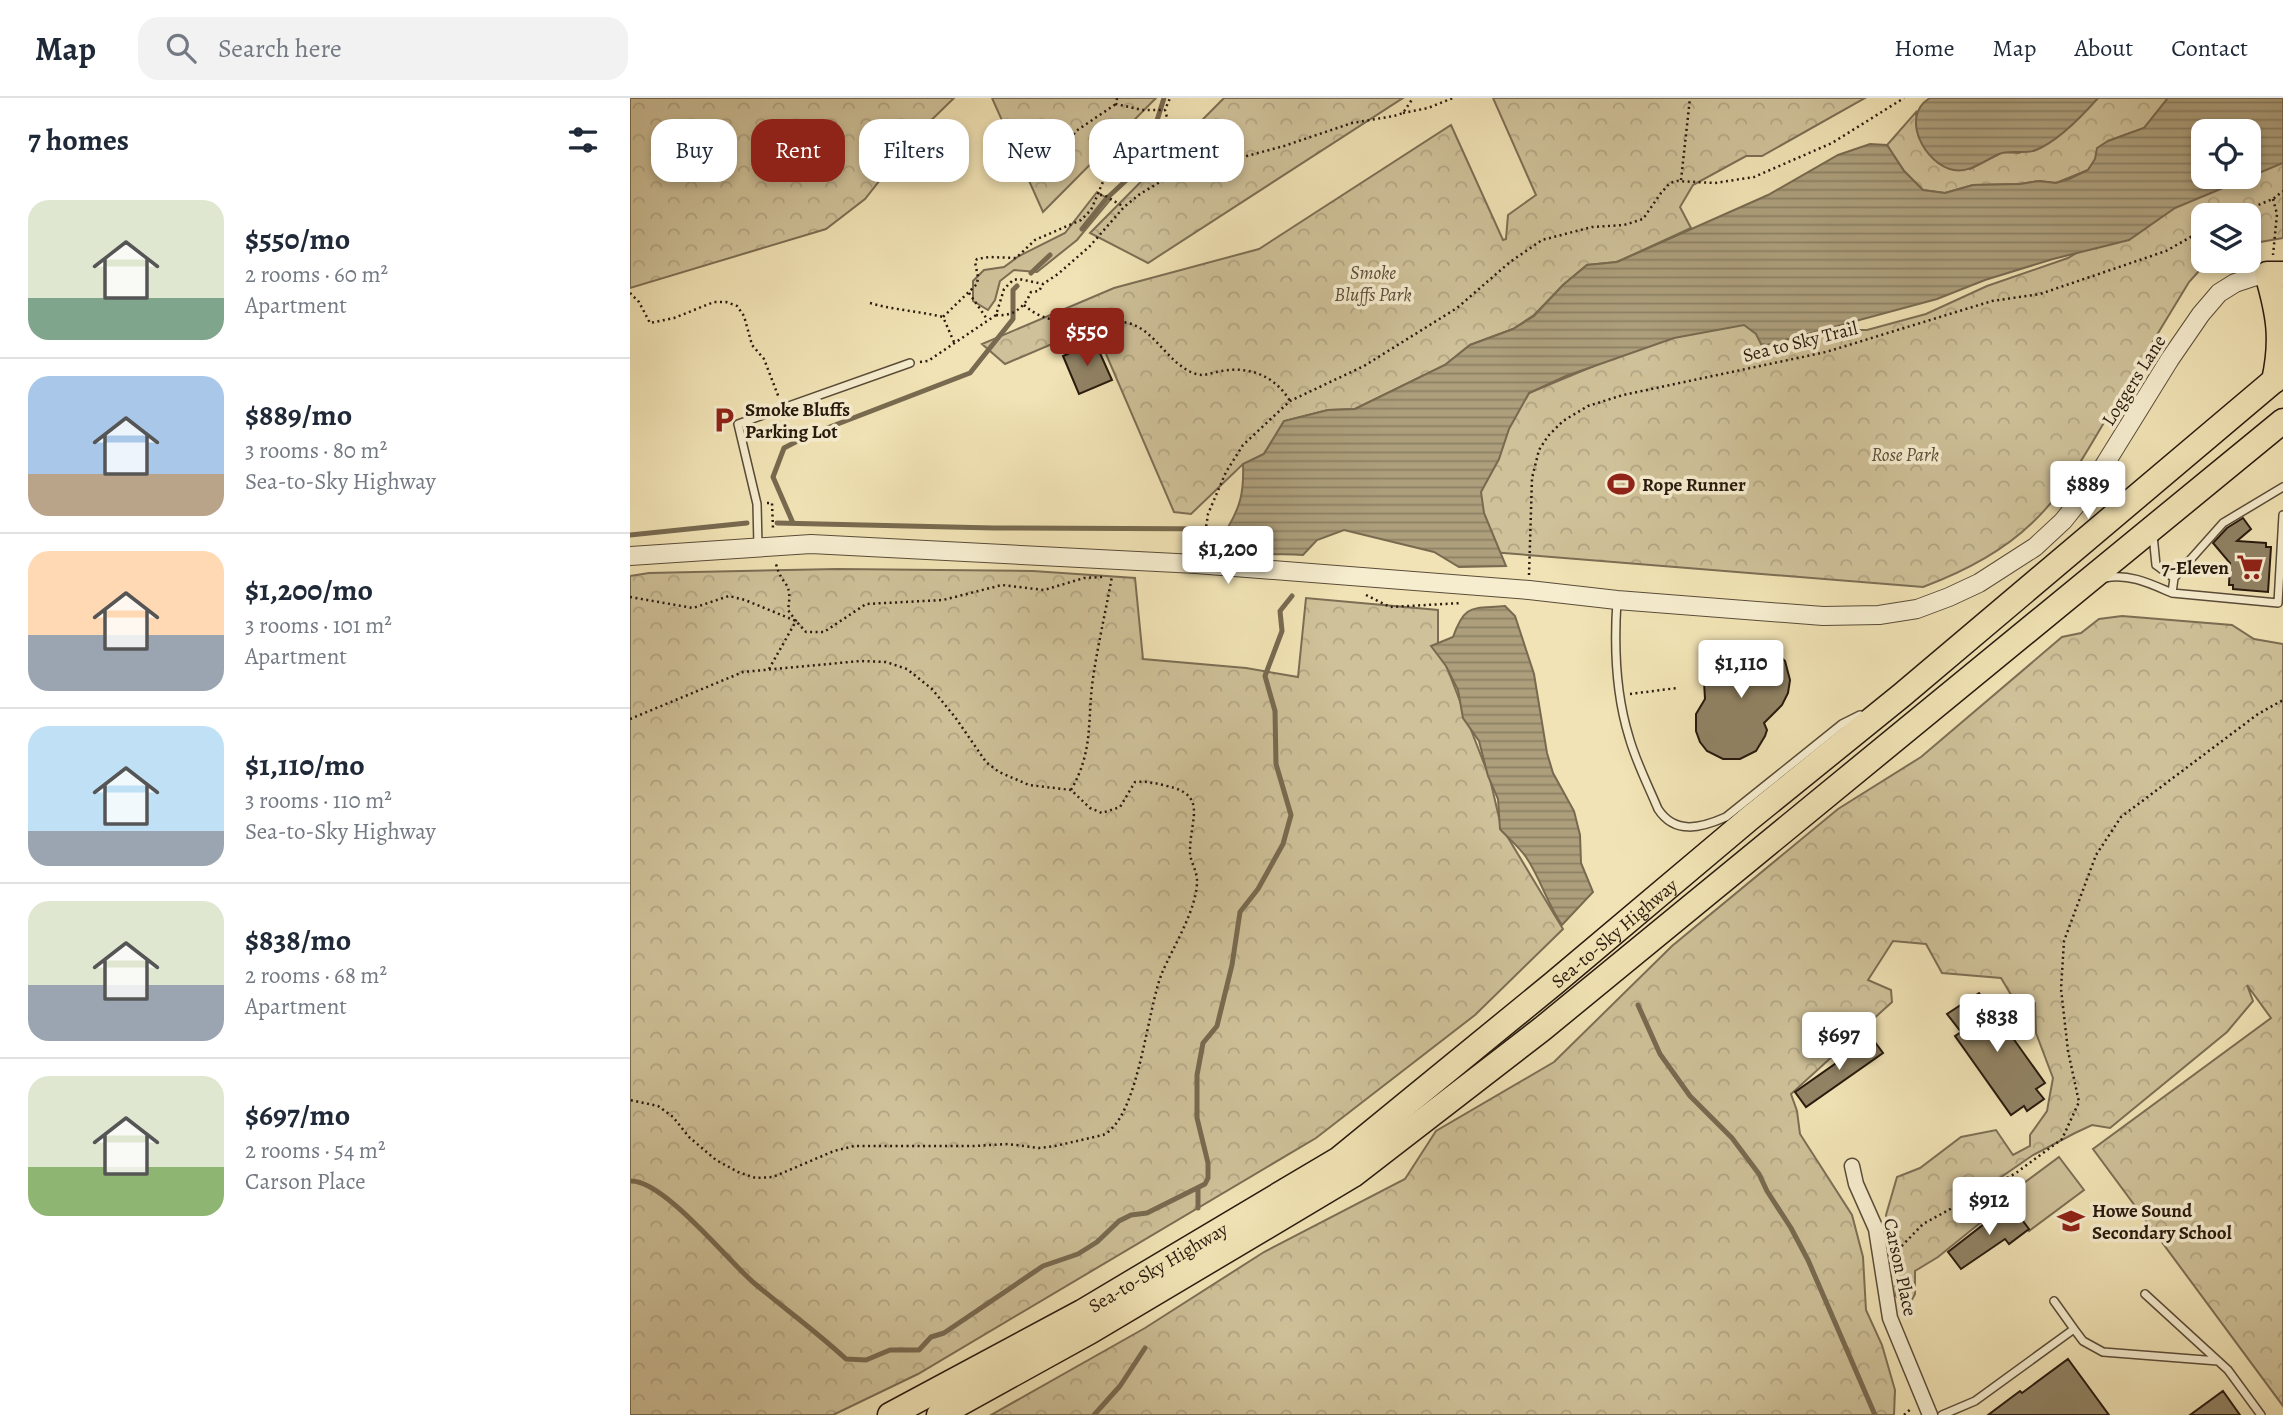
<!DOCTYPE html>
<html lang="en">
<head>
<meta charset="utf-8">
<style>
  body { margin:0; font-family:Alegreya,serif; background:#f2f2f3; color:#1f2937; height:100vh; display:flex; flex-direction:column; font-size:26px; white-space:nowrap }
  * { box-sizing:border-box; margin:0 }
  p { font-size:23px; color:#747a83 }
  .icon { flex:none; width:38px; height:38px; fill:none; stroke:currentColor; stroke-width:2; stroke-linecap:round; stroke-linejoin:round }
  .map { position:relative; flex:1; overflow:hidden }
  .panel { display:flex; flex-direction:column; background:#fff; width:630px }
  .panel>* { flex:none }
  .guide { position:absolute; left:21px; top:21px; width:665px; height:63px; display:flex; gap:14px }
  .tools { position:absolute; left:1561px; top:21px; display:grid; gap:14px }
  .tools a { display:grid; place-items:center; width:70px; height:70px; border-radius:14px; background:#fff; box-shadow:0 4px 10px #0003; font-size:35px }
  .price { position:absolute; translate:-50% -60px; padding:0 16px; border-radius:7px; background:#fff; color:#222; font-size:23px; line-height:46px; filter:drop-shadow(0 2px 4px #0008) }
  .price::after { content:''; position:absolute; left:50%; top:42px; width:21px; height:16px; margin-left:-10px; background:inherit; clip-path:polygon(0 0,100% 0,50% 100%) }
  .price.on { background:#8f2418; color:#fff }
  ul { padding:0; list-style:none }
  li { display:flex; align-items:center; gap:21px; height:175px; padding:0 28px }
  li+li { border-top:2px solid #e0e1e3 }
  li span { display:grid; place-items:center; flex:none; width:196px; height:140px; border-radius:21px; color:#555 }
  li>.icon { margin-inline-start:auto }
  span .icon { width:84px; height:84px; fill:#fffc; stroke-width:1 }
  li b { font-size:30px }
  h2 { display:flex; justify-content:space-between; align-items:center; height:84px; padding:0 28px; font-size:30px }
  .tag { padding:0 24px; border-radius:21px; background:#fff; box-shadow:0 4px 10px #0003; font-size:24px; line-height:63px }
  .tag.on { background:#8f2418; color:#fff }
  header { display:flex; align-items:center; gap:42px; box-sizing:border-box; height:98px; padding:0 35px; background:#fff; border-bottom:2px solid #e0e1e3 }
  header strong { font-size:33px }
  nav { display:flex; gap:38px; margin-inline-start:auto; font-size:24px }
  .search { width:490px; height:63px; background:#f2f2f3; display:flex; align-items:center; gap:18px; box-sizing:border-box; padding:0 24px; border-radius:21px; color:#747a83; font-size:26px }
  main { display:flex; flex:1; min-height:0 }
  .map>svg:first-child { display:block }
  .green { fill:#cfc199; stroke:#7c6e54; stroke-width:2 }
  .forest { fill:url(#forest-crowns); stroke:#7c6e54; stroke-width:2 }
  .water { fill:url(#water-rules); stroke:#786a50; stroke-width:2; fill-rule:evenodd }
  .lines { fill:none; stroke-linecap:round; stroke-linejoin:round }
  .stream { stroke:#786a50; stroke-width:5 }
  .building { fill:#918365; stroke:#281a0e; stroke-width:2 }
  .service-casing { stroke:#5a4c38; stroke-width:10 }
  .minor-casing { stroke:#5a4c38; stroke-width:17 }
  .tertiary-casing { stroke:#5a4c38; stroke-width:20 }
  .trunk-casing { stroke:#281a0e; stroke-width:27 }
  .path { stroke:#281a0e; stroke-width:2.5; stroke-dasharray:2 3.5; stroke-linecap:butt }
  .service { stroke:#f6edcf; stroke-width:7 }
  .minor { stroke:#f6edcf; stroke-width:14 }
  .tertiary { stroke:#f6edcf; stroke-width:18 }
  .trunk { stroke:#f1e3b5; stroke-width:24 }
  .labels { text-anchor:middle; stroke-width:7; stroke-linejoin:round; paint-order:stroke }
  .park-label { font-size:19px; font-style:italic; fill:#5a4c38; stroke:#f6edcf }
  .street-label { font-size:19px; fill:#281a0e; stroke:#f6edcf }
  .poi-label { font-size:19px; font-weight:bold; fill:#281a0e; stroke:#f6edcf; text-anchor:start }
</style>
</head>
<body>
<header>
<strong>Map</strong>
<div class="search"><svg class="icon" aria-label="search" viewBox="0 0 24 24"><circle cx="10" cy="10" r="6"/><path d="M15 15l6 6"/></svg>Search here</div>
<nav><a>Home</a><a>Map</a><a>About</a><a>Contact</a></nav>
</header>
<main>
<section class="panel">
<h2>7 homes<svg class="icon" aria-label="filters" viewBox="0 0 24 24"><path d="M4 7h16M4 17h16"/><circle cx="9" cy="7" r="2"/><circle cx="15" cy="17" r="2"/></svg></h2>
<ul>
<li><span style="background:linear-gradient(#dfe7d0 70%,#7fa58c 0)"><svg class="icon" aria-label="home" viewBox="0 0 24 24"><path d="M3 11l9-7 9 7M6 9v11h12V9"/></svg></span><div><b>$550/mo</b><p>2 rooms · 60 m²</p><p>Apartment</p></div></li>
<li><span style="background:linear-gradient(#a9c7e8 70%,#b9a48a 0)"><svg class="icon" aria-label="home" viewBox="0 0 24 24"><path d="M3 11l9-7 9 7M6 9v11h12V9"/></svg></span><div><b>$889/mo</b><p>3 rooms · 80 m²</p><p>Sea-to-Sky Highway</p></div></li>
<li><span style="background:linear-gradient(#ffd9b3 60%,#9aa5b1 0)"><svg class="icon" aria-label="home" viewBox="0 0 24 24"><path d="M3 11l9-7 9 7M6 9v11h12V9"/></svg></span><div><b>$1,200/mo</b><p>3 rooms · 101 m²</p><p>Apartment</p></div></li>
<li><span style="background:linear-gradient(#bfe0f5 75%,#9aa5b1 0)"><svg class="icon" aria-label="home" viewBox="0 0 24 24"><path d="M3 11l9-7 9 7M6 9v11h12V9"/></svg></span><div><b>$1,110/mo</b><p>3 rooms · 110 m²</p><p>Sea-to-Sky Highway</p></div></li>
<li><span style="background:linear-gradient(#dfe7d0 60%,#9aa5b1 0)"><svg class="icon" aria-label="home" viewBox="0 0 24 24"><path d="M3 11l9-7 9 7M6 9v11h12V9"/></svg></span><div><b>$838/mo</b><p>2 rooms · 68 m²</p><p>Apartment</p></div></li>
<li><span style="background:linear-gradient(#dfe7d0 65%,#8fb573 0)"><svg class="icon" aria-label="home" viewBox="0 0 24 24"><path d="M3 11l9-7 9 7M6 9v11h12V9"/></svg></span><div><b>$697/mo</b><p>2 rooms · 54 m²</p><p>Carson Place</p></div></li>
</ul>
</section>
<div class="map">
<svg width="1653" height="1317" viewBox="0 0 1653 1317">
  <defs>
    <pattern id="forest-crowns" width="20" height="18" patternUnits="userSpaceOnUse" patternTransform="scale(1.75)"><rect width="20" height="18" fill="#cfc199"/><path d="M2 6a3 3 0 1 1 6 0M12 15a3 3 0 1 1 6 0" fill="none" stroke="#b2a583"/></pattern>
    <pattern id="water-rules" width="6" height="5" patternUnits="userSpaceOnUse" patternTransform="scale(1.75)"><rect width="6" height="5" fill="#ad9f7c"/><path d="M0 2.5h6" fill="none" stroke="#8d8164"/></pattern>
  </defs>
  <rect width="100%" height="100%" fill="#f1e3b5"/>
  <filter id="stains"><feTurbulence type="fractalNoise" baseFrequency=".00286" numOctaves="4"/><feColorMatrix values="0 0 0 0 .2 0 0 0 0 .09 0 0 0 0 .02 0 0 0 .5 -.17"/></filter>
  <radialGradient id="worn" r=".72"><stop offset=".6" stop-color="#630" stop-opacity="0"/><stop offset="1" stop-color="#630" stop-opacity=".3"/></radialGradient>
  <path class="green" d="M467,94L480,102L447,142L407,174L384,172L370,183L365,202L358,212L343,203V183L354,172L374,169L389,158L435,135Z
    M1429,1059L1454,1092L1399,1133L1375,1099Z"/>
  <path class="forest" d="M0,0H324L284,39L235,101L196,131L0,190Z
    M362,0H526L413,114Z
    M594,0H773L518,165L460,135Z
    M863,0H1235L1132,58H1116L1063,87L1050,109L1061,130L987,164L957,167L933,187L904,217L883,231L840,247L815,267L725,311L698,312L654,323L634,356L613,366L561,416L544,414L464,228L375,266L352,246L484,190L629,151L821,27L873,142L876,141L878,117L906,97Z
    M1468,0H1538L1514,30L1478,43L1458,72L1426,85L1409,83L1390,86L1343,87L1315,95L1293,92L1274,73L1257,47L1286,14L1289,40L1340,71L1373,54L1389,55L1435,32Z
    M1653,49V140L1619,146V117H1573V163H1578L1559,184C1532,228 1506,272 1479,316C1456,355 1435,394 1402,425C1371,455 1333,474 1293,489L861,454L836,330L895,302L899,295L1084,218L1182,234L1205,229L1217,232H1237L1296,216L1357,188L1438,160L1510,117L1619,79Z
    M207,471L403,473L505,480L513,561L616,570L668,579L676,500L808,512V546L860,681L871,728L933,831L845,917L686,1040L288,1276L203,1317H0V478L19,475Z
    M1492,518L1602,527L1624,541L1653,546V1308L1463,1051L1641,920L1617,887L1623,903L1597,934L1480,1030L1462,1027L1445,1035L1403,1057L1367,1082L1363,1092L1373,1100L1371,1108L1308,1159L1285,1173V1196L1278,1209L1266,1198L1262,1145L1256,1117L1267,1079L1290,1070L1331,1039L1366,1032L1383,1057L1400,1048V1037L1417,1013L1423,980L1406,935L1405,905L1383,900L1371,880L1312,875L1296,846L1263,843L1238,882L1261,892L1262,904L1161,996L1167,1013L1170,1036L1222,1117L1233,1159L1236,1212L1252,1247L1265,1292L1264,1317H361L515,1230L634,1154L775,1081L806,1033L924,964L1042,848L1208,711L1291,659L1432,539L1451,535L1469,521Z"/>
  <path class="water" d="M1300,0H1468C1453,17 1428,43 1406,52C1394,57 1380,51 1369,56C1355,62 1340,75 1324,72C1295,67 1269,18 1300,0Z
    M1538,0H1653V65L1545,110L1499,142L1423,161L1355,182L1307,201L1137,247L1131,246L1126,236L1114,227L1044,240L936,278L899,295L879,331L869,361L851,394L854,415L876,468L829,469L804,454L714,432L687,442L673,457C640,454 618,464 597,431C611,408 614,393 613,366L634,356L654,323L698,312L725,311L815,267L840,247L883,231L904,218L933,187L957,167L987,164L1138,97L1208,57L1240,46L1257,47L1274,73L1293,92L1315,95L1343,87L1390,86L1409,83L1426,85L1439,81L1458,72L1465,61L1467,50L1478,43L1514,30ZM1619,33V79H1573V33Z
    M875,508L885,518L904,576L917,655L923,675L944,713L950,737L951,765L963,794L932,827C917,806 911,781 896,759C889,749 878,740 870,731L868,701L858,678L849,643L833,620L828,592L816,568L801,548L823,539C835,505 842,511 875,508Z"/>
  <g class="lines">
    <path class="stream" d="M547,56L560,52
      M452,131L476,101L503,76L534,60L525,29L534,0
      M401,175L420,157
      M147,425L364,430L602,431
      M163,425L143,379L154,350L179,337L340,275L383,221V192L387,188
      M0,437L117,425
      M1008,907L1030,956L1060,998L1102,1040L1129,1076L1137,1093L1161,1130L1178,1162L1245,1317
      M0,1083C33,1081 98,1163 124,1185C155,1211 187,1234 216,1261L236,1262L260,1252H289L301,1239L314,1235L413,1168L448,1156L467,1144L489,1123L501,1117L517,1115L575,1086L578,1080V1065L567,1020V977L573,945L587,928L602,867L610,814L628,791L653,746L661,717L646,666L645,613L635,578L652,533L650,513L662,498
      M568,1110V1090
      M464,1317L490,1288L515,1250"/>
  </g>
  <path class="building" d="M465,244L482,282L449,296L433,258Z
    M1613,420L1621,431L1607,443L1636,445V449H1641L1638,494L1603,491V487H1599L1600,465L1583,445L1597,430Z
    M1121,544L1140,549L1155,563L1160,582L1158,595L1152,607L1134,625L1137,632L1135,638L1126,653L1110,661H1093L1077,653L1070,644L1066,633V616L1075,601L1074,583L1083,554L1088,560L1101,550Z
    M1349,895L1360,910L1367,905L1381,924L1375,929L1415,985L1406,991L1414,1001L1397,1013L1394,1008L1381,1017L1325,938L1331,934L1317,916Z
    M1242,940L1253,955L1176,1009L1165,994Z
    M1380,1106L1399,1131L1379,1146L1375,1141L1331,1171L1318,1154Z
    M1438,1261L1479,1317H1358L1390,1293L1392,1295Z
    M1593,1293L1610,1317H1560Z"/>
  <g class="lines">
    <defs>
      <path id="service" d="M1653,389L1593,425L1544,480L1542,495L1648,505L1653,417
        M1523,437L1526,467L1544,480
        M128,448L127,406L108,326L280,265
        M1475,480C1499,475 1521,486 1542,495
        M987,503C984,547 986,597 999,639C1006,664 1018,687 1028,711C1045,737 1071,730 1096,719L1212,626L1230,617
        M1515,1196L1598,1272L1631,1317
        M1444,1231L1453,1243L1473,1254L1588,1263
        M1312,1317L1345,1303L1444,1231L1424,1203"/>
      <path id="minor" d="M1222,1068L1226,1086L1246,1131L1260,1220L1300,1317"/>
      <path id="tertiary" d="M0,458L181,446L566,466L899,492L987,502L1193,518L1249,517L1287,511L1319,499L1349,485L1405,449L1433,423L1462,387L1540,261L1571,216L1589,195L1605,185L1623,179L1637,176L1646,179"/>
      <g id="trunk">
        <path d="M1644,283C1653,242 1649,217 1637,176H1653"/>
        <path id="s1" d="M260,1317L452,1214L709,1061L923,886L1120,720L1272,597L1653,275"/>
        <path d="M309,1317L461,1233L723,1077L912,931L1653,323"/>
      </g>
    </defs>
    <use href="#service" class="service-casing"/>
    <use href="#minor" class="minor-casing"/>
    <use href="#tertiary" class="tertiary-casing"/>
    <use href="#trunk" class="trunk-casing"/>
    <path class="path" d="M487,0L486,6L512,12H535
      M773,15L798,10L823,0
      M543,42L550,76
      M405,75L434,51L446,33L486,6
      M1051,82L1060,0
      M470,97H474L494,109
      M1643,101L1647,116L1643,157
      M1603,117L1643,101L1653,93
      M0,195L9,204L20,225L44,220L84,204H96L107,208L114,218L122,247L134,261L149,300
      M339,195L357,221
      M240,205C264,212 288,213 313,219
      M394,207C425,235 465,218 498,225C526,232 538,267 566,276C575,279 582,274 592,273C620,268 645,278 660,303
      M366,217C383,219 395,209 401,194L409,193L413,186
      M324,244L313,219L347,186L348,179L345,164L347,161L359,159L386,160L405,142L451,122L461,112L475,79L509,60L526,47L543,42L535,12L540,0
      M290,264L298,263L366,217L374,191L383,182L389,181L413,186L428,176L460,148L494,109L510,96L530,84L550,76L654,48L722,25L764,18L773,15L783,0
      M137,405H142L143,431
      M573,450L578,416L596,374L613,347L660,303L734,268L827,210L880,164L912,142L962,129L994,127L1013,121L1031,95L1040,85L1047,83L1085,85L1124,79L1202,45L1274,0
      M899,477L902,380L909,352L918,338L933,323L958,308L993,297L1196,254L1362,203L1410,196L1536,153L1573,132
      M736,497L760,509L832,505
      M0,499L63,510L99,498L115,502L166,523L176,534H194L236,506L313,502L372,487L414,492L454,480L472,479
      M139,571L166,523L158,512C163,481 152,490 146,466
      M1000,596L1047,590
      M0,621L113,574L230,563L256,564L277,571L302,591L325,619L356,664L369,674L399,687L441,692L460,710L472,715L490,709L505,684C516,683 526,685 537,688C577,697 561,719 560,751C559,762 566,770 567,781C568,810 543,849 532,875C517,911 509,1020 473,1037L425,1048L409,1050L378,1046L344,1048H224L204,1053L143,1079L126,1080L108,1074L86,1062L59,1039L43,1019L28,1008L0,1002
      M441,692C464,652 457,623 463,580C468,546 476,512 482,478
      M1264,1156L1293,1126L1386,1075L1432,1041L1449,1004L1438,953L1431,891L1434,843L1466,757L1491,719L1628,616L1653,602
      M1274,1317L1282,1310"/>
    <use href="#service" class="service"/>
    <use href="#minor" class="minor"/>
    <use href="#tertiary" class="tertiary"/>
    <use href="#trunk" class="trunk"/>
  </g>
  <defs>
    <symbol id="parking-bare" viewBox="-9 -9 18 18"><path d="M-3.5-5.5H1a3.5 3.5 0 0 1 0 7H-1V5.5H-3.5ZM-1-3.4V-.6H.8a1.4 1.4 0 0 0 0-2.8Z" fill="#8f2418" stroke="#f6edcf" stroke-width="2.5" paint-order="stroke"/></symbol>
    <symbol id="stadium-bare" viewBox="-9 -9 18 18"><path d="M0-5a6.5 5 0 1 0 0 10a6.5 5 0 1 0 0-10ZM-3.5-1.8h7v3.6h-7Z" fill="#8f2418" stroke="#f6edcf" stroke-width="2.5" paint-order="stroke"/></symbol>
    <symbol id="supermarket-bare" viewBox="-9 -9 18 18"><path d="M-6-5.5h2.5l.6 2H6L4.5 2H-2.5L-4.4-4H-6ZM-1.5 3.2a1.3 1.3 0 1 0 .1 0ZM3 3.2a1.3 1.3 0 1 0 .1 0Z" fill="#8f2418" stroke="#f6edcf" stroke-width="2.5" paint-order="stroke"/></symbol>
    <symbol id="school-bare" viewBox="-9 -9 18 18"><path d="M0-5L7-2L0 1L-7-2ZM-4 1L0 2.5L4 1V4Q0 6-4 4Z" fill="#8f2418" stroke="#f6edcf" stroke-width="2.5" paint-order="stroke"/></symbol>
  </defs>
  <g fill-rule="evenodd">
    <use href="#parking-bare" x="75" y="303" width="38" height="38"/>
    <use href="#stadium-bare" x="972" y="367" width="38" height="38"/>
    <use href="#supermarket-bare" x="1601" y="450" width="38" height="38"/>
    <use href="#school-bare" x="1422" y="1104" width="38" height="38"/>
  </g>
  <g class="labels">
    <g class="park-label">
      <text x="743" y="181">Smoke<tspan x="743" dy="22">Bluffs Park</tspan></text>
      <text x="1275" y="363">Rose Park</text>
    </g>
    <g class="street-label">
      <text transform="translate(1170 243) rotate(-14)" y="7">Sea to Sky Trail</text>
      <text transform="translate(1503 282) rotate(-58)" y="7">Loggers Lane</text>
      <text dy="7" stroke="none"><textPath href="#s1" startOffset="873">Sea-to-Sky Highway</textPath></text>
      <text dy="7" stroke="none"><textPath href="#s1" startOffset="306">Sea-to-Sky Highway</textPath></text>
      <text transform="translate(1271 1169) rotate(78)" y="7">Carson Place</text>
    </g>
    <g class="poi-label">
      <text x="115" y="318">Smoke Bluffs<tspan x="115" dy="22">Parking Lot</tspan></text>
      <text x="1012" y="393">Rope Runner</text>
      <text x="1599" y="476" text-anchor="end">7-Eleven</text>
      <text x="1462" y="1119">Howe Sound<tspan x="1462" dy="22">Secondary School</tspan></text>
    </g>
  </g>
  <rect width="100%" height="100%" filter="url(#stains)"/>
  <rect width="100%" height="100%" fill="url(#worn)"/>
</svg>
<div class="tools">
<a><svg class="icon" aria-label="locate" viewBox="0 0 24 24"><circle cx="12" cy="12" r="6"/><path d="M12 2v4M12 18v4M2 12h4M18 12h4"/></svg></a>
<a><svg class="icon" aria-label="layers" viewBox="0 0 24 24"><path d="M12 4l9 5-9 5-9-5zM3 14l9 5 9-5"/></svg></a>
</div>
<b class="price on" style="left:457px;top:270px">$550</b>
<b class="price" style="left:1458px;top:423px">$889</b>
<b class="price" style="left:598px;top:488px">$1,200</b>
<b class="price" style="left:1111px;top:602px">$1,110</b>
<b class="price" style="left:1367px;top:956px">$838</b>
<b class="price" style="left:1209px;top:974px">$697</b>
<b class="price" style="left:1359px;top:1139px">$912</b>
<div class="guide">
<a class="tag">Buy</a>
<a class="tag on">Rent</a>
<a class="tag">Filters</a>
<a class="tag">New</a>
<a class="tag">Apartment</a>
</div>
</div>
</main>
</body>
</html>
